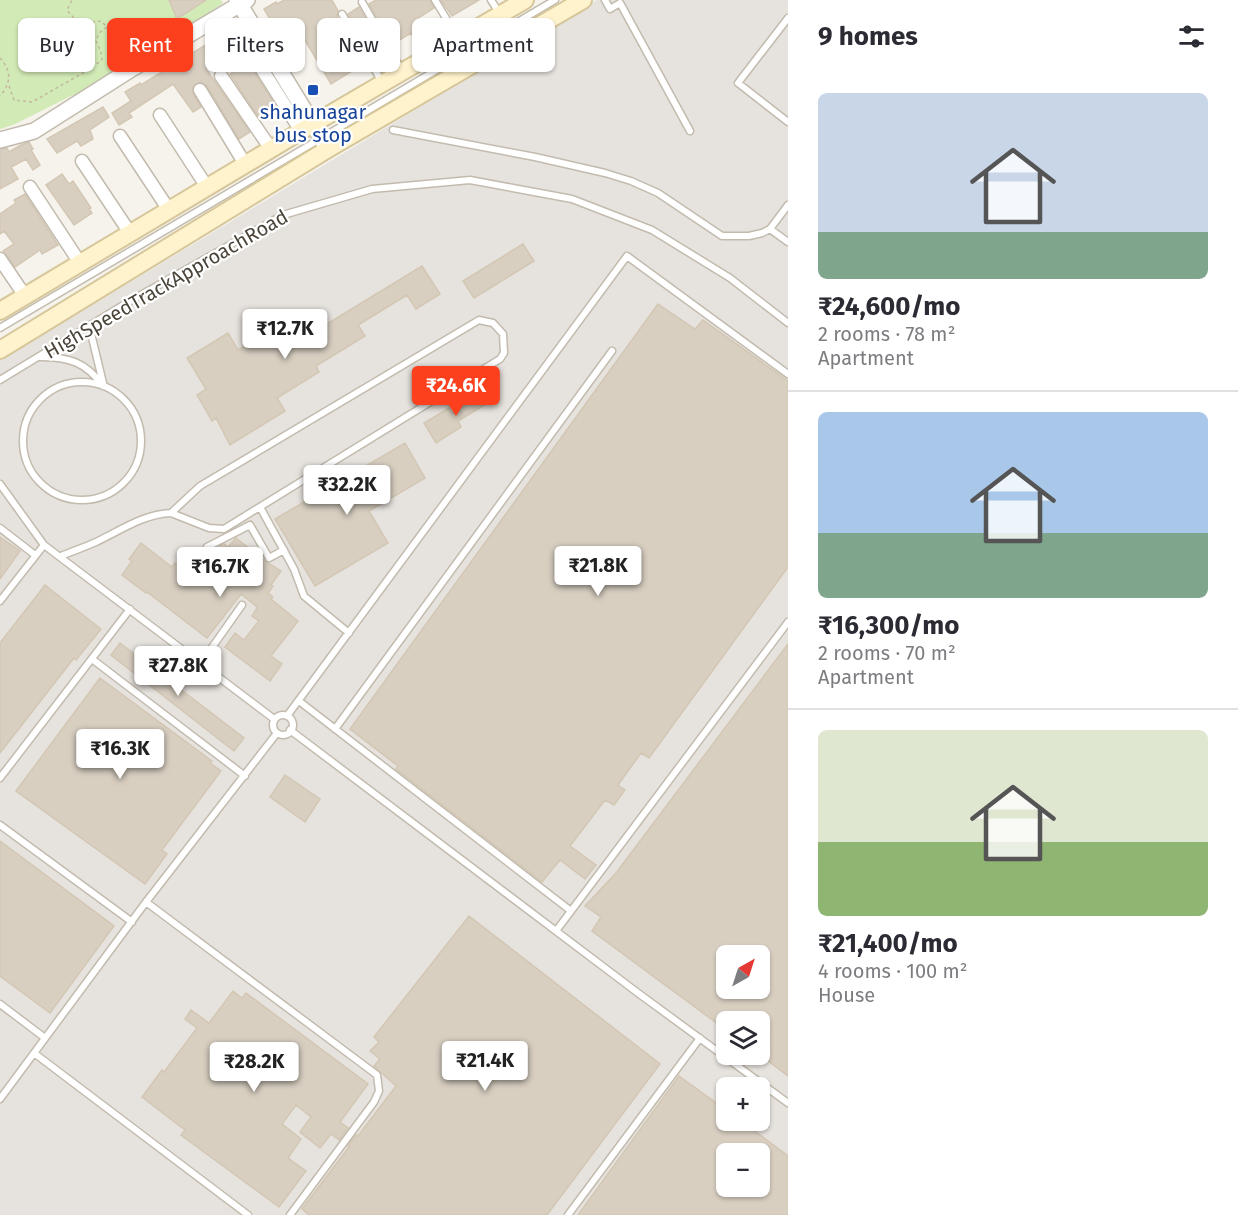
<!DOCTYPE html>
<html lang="en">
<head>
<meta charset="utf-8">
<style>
  body { margin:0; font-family:"Fira Sans",sans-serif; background:#f7f7f7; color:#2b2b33; height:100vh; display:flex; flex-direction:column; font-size:22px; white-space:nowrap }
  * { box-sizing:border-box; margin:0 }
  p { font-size:20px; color:#7c7c81 }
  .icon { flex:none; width:33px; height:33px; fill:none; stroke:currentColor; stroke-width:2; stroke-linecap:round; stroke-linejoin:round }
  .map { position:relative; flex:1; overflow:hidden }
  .drawer { display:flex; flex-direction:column; background:#fff; width:450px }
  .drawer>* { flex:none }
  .banner { position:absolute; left:18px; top:18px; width:570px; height:54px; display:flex; gap:12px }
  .needle { width:39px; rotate:39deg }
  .fabs { position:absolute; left:716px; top:945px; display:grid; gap:12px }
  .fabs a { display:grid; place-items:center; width:54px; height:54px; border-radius:9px; background:#fff; box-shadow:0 2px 4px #0004; font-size:30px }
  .price { position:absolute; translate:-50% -51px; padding:0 14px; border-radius:6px; background:#fff; color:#222; font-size:20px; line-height:39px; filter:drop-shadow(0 2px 3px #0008) }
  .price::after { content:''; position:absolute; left:50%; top:36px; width:18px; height:14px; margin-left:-9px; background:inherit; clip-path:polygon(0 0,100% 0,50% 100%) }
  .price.active { background:#fc3f1d; color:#fff }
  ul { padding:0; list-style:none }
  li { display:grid; align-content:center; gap:12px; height:318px; padding:0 30px }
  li+li { border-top:2px solid #e1e1e2 }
  li span { display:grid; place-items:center; height:186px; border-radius:9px; color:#555 }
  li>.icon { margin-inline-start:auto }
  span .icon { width:108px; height:108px; fill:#fffc; stroke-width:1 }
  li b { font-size:26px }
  h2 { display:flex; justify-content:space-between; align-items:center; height:72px; padding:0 30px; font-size:26px }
  .tag { padding:0 21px; border-radius:9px; background:#fff; box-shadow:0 2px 4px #0004; font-size:21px; line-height:54px }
  .tag.active { background:#fc3f1d; color:#fff }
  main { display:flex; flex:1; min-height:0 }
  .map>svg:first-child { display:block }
  .industrial { fill:#e6e2dd; fill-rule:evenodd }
  .green { fill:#d2eab5 }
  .building { fill:#d8cfc1; stroke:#d3c7b4; stroke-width:1.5; fill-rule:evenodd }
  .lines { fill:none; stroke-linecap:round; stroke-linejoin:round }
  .service-casing { stroke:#c2bbae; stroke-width:9 }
  .minor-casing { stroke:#c2bbae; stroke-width:15 }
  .tertiary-casing { stroke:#c2bbae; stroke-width:18 }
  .secondary-casing { stroke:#d6c79b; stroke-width:20 }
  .path { stroke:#c4b79f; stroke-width:1.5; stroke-dasharray:3 3; stroke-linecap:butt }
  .service { stroke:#fff; stroke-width:6 }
  .minor { stroke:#fff; stroke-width:12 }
  .tertiary { stroke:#fff; stroke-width:15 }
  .secondary { stroke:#fff3cd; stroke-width:16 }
  .transit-dot { fill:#1a4fb4; stroke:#fff; stroke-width:2 }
  .labels { text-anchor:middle; stroke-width:4.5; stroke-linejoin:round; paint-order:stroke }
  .transit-label { font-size:20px; fill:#164399; stroke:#fff }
  .street-label { font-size:20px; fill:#4b4439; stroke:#fff }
</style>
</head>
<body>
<main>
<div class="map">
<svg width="788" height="1215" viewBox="0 0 788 1215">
  <rect width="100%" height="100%" fill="#f6f3ec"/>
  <path class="industrial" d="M597,0H788V1215H0V361ZM726,956H759V988H726ZM726,1022H759V1054H726ZM726,1088H759V1120H726ZM726,1154H759V1186H726Z"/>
  <path class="green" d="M0,0H221L223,3L113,80L69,97L13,125L0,129Z"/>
  <path class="building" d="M169,0H206L177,19Z
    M284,0H332L338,11L337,17L365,63L331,84L299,30L282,39L264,9L276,2L277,4Z
    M376,0H430L434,8L418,18L426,31L414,38L411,33L393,44L369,4Z
    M441,0H479L452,16Z
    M359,7L385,53L375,59L348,14Z
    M234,27L247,47L244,49L251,59V67L277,108L260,119L230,74L243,66L233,51L206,69L250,132L239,139L207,86L200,82L193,87V94L201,107L193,112L173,84L129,113L132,117L119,125L112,113L131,101L125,92L140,83L141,85L165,70L163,67L174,59L183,55L184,57L196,51Z
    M103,107L109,117L90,130L93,139L81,146L77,141L57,153L47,139Z
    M29,142L33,149L31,150L40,165L33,170L26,159L11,167L18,179L0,189V149L7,148L9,152L21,145Z
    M62,174L69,184L73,181L91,208L89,209L92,213L74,225L46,185Z
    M25,194L58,245L42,254L40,250L15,267L3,251L14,244L4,231L0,234V214L16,203L14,200Z
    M523,244L534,261L474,298L463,281Z
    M422,266L440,294L416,309L407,295L358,325L365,336L316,366L319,372L277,398L285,411L230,445L216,418L212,421L197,395L206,389L187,358L228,333L238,350L292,318L304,338Z
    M658,304L695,329L703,320L788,381V567L649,758L641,753L618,785L625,790L614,805L605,800L570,846L596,865L585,879L560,860L542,882L396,769L398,766L350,729Z
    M494,388L499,396L458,421L461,427L436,443L424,423L449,408L452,413Z
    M405,443L425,478L369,511L388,543L315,586L275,519Z
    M0,537L20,551L0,579Z
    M236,538L266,562L281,571L271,585L273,586L268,593L273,597L271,599L298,621L271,656L282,664L270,681L225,647L235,633L244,640L259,621L252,616L257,608L256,606L241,594L207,638L147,592L146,593L122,575L132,561L129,559L141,543L172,567L175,563L202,583L212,569L206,565L220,546L224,544L228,547Z
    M45,585L101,629L76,660L74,658L0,753V643Z
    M120,643L244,738L234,751L111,655Z
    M788,644V1076L759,1054V1022H726V1030L592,931L601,917L585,906L616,873ZM726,956H759V988H726Z
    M100,678L212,761L210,763L221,771L162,850L167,854L145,884L16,791Z
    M285,775L320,799L305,822L270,797Z
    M0,841L114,926L50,1013L0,976Z
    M469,916L660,1064L547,1215H309L302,1209L349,1147L348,1146L356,1135L358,1136L396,1086L374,1066L380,1059L370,1051L379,1042L374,1037Z
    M233,991L242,998L246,993L368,1084L340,1122L348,1128L339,1140L331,1134L320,1148L300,1132L311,1117L296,1105L282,1124L301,1139L288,1158L306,1171L279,1207L181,1135L185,1130L142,1097L162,1070L164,1072L197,1028L185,1019L191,1010L209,1023Z
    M679,1076L726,1110V1120H740L788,1156V1215H578ZM726,1154H759V1186H726Z"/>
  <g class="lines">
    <defs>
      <path id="service" d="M435,0L458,38
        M491,0L500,14
        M605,0L610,9L620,3L690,131
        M362,2L402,71
        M342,14L382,82
        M788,18L738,83L788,122
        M393,130L535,157L605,173L631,181L658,193L722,236H749L762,233L770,229L788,205
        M770,229L788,242
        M479,320L493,323L503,334L504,353L500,359L224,529L209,528L171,513L200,486Z
        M89,325L103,383
        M0,328L555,0
        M40,357C69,357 86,362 103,386
        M0,380L125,304L283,215L372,189L470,180L572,199L652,230L730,278L788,323
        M23 441a59 59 0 1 1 118 0a59 59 0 1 1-118 0Z
        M0,484L44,545L274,719
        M260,507L294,569L304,596L349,633
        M0,528L35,555
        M207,547L250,525L269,558L284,550
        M61,556C73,551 85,547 96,542C121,530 144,514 171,513
        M0,601L44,545
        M92,659L245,776
        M201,663L242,605
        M299,701L571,911
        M273 725a10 10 0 1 1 20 0a10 10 0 1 1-20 0Z
        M287,716L627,256L788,374
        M335,729L612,351
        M290,730L638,993L788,1103
        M0,778L130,609
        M0,825L132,922
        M146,902L377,1075L379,1091L374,1102L290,1215
        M556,931L788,622
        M0,1004L45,1038
        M34,1053L248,1215
        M0,1099L146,902L277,733
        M568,1215L700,1038"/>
      <path id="minor" d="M258,63L301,131
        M221,76L271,149
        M200,90L245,164
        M160,115L207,187
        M120,136L169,210
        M82,161L130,233
        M30,187L80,263
        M0,259L25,296"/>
      <path id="tertiary" d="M237,0L328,149
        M0,140L34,131L133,68L247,0"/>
      <path id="secondary" d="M0,311L313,124L525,0
        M0,350L328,149L583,0"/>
    </defs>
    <use href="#service" class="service-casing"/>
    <use href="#minor" class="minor-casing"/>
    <use href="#tertiary" class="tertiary-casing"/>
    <use href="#secondary" class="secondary-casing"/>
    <path class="path" d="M0,58C12,71 11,84 0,96
      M9,86L14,100L32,102L83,73L102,60L101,52L96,41L99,33L107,27L101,21L79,24L67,10L72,0"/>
    <use href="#service" class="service"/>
    <use href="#minor" class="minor"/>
    <use href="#tertiary" class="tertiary"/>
    <use href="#secondary" class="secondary"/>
  </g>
  <rect class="transit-dot" x="307" y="84" width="12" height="12" rx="3"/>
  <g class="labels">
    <g class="transit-label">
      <text x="313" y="119">shahunagar<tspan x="313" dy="23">bus stop</tspan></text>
    </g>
    <g class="street-label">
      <text transform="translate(166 284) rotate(-30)" y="7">HighSpeedTrackApproachRoad</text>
    </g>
  </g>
</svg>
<div class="fabs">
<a><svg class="needle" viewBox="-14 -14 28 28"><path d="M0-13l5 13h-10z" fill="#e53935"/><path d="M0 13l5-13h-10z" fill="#7c7c81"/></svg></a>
<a><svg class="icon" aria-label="layers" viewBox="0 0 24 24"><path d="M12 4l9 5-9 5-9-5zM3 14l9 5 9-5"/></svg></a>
<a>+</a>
<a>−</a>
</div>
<b class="price" style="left:285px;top:360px">₹12.7K</b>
<b class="price active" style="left:456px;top:417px">₹24.6K</b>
<b class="price" style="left:347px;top:516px">₹32.2K</b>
<b class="price" style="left:598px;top:597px">₹21.8K</b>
<b class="price" style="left:220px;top:598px">₹16.7K</b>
<b class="price" style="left:178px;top:697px">₹27.8K</b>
<b class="price" style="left:120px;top:780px">₹16.3K</b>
<b class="price" style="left:485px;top:1092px">₹21.4K</b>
<b class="price" style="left:254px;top:1093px">₹28.2K</b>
<div class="banner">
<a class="tag">Buy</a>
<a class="tag active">Rent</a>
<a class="tag">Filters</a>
<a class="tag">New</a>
<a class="tag">Apartment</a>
</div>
</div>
<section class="drawer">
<h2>9 homes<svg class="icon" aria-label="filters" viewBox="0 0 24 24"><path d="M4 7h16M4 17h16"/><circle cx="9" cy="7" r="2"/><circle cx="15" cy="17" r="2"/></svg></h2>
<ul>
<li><span style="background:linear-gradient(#c9d6e8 75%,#7fa58c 0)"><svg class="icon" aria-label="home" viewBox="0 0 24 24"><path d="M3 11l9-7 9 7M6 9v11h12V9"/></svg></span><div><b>₹24,600/mo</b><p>2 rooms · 78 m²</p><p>Apartment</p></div></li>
<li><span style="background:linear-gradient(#a9c7e8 65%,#7fa58c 0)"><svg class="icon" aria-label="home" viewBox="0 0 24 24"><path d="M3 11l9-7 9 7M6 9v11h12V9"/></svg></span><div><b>₹16,300/mo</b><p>2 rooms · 70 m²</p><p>Apartment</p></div></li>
<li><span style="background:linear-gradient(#dfe7d0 60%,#8fb573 0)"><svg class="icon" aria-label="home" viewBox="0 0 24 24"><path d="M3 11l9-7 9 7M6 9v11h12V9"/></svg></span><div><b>₹21,400/mo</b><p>4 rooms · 100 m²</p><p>House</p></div></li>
</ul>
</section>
</main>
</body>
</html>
